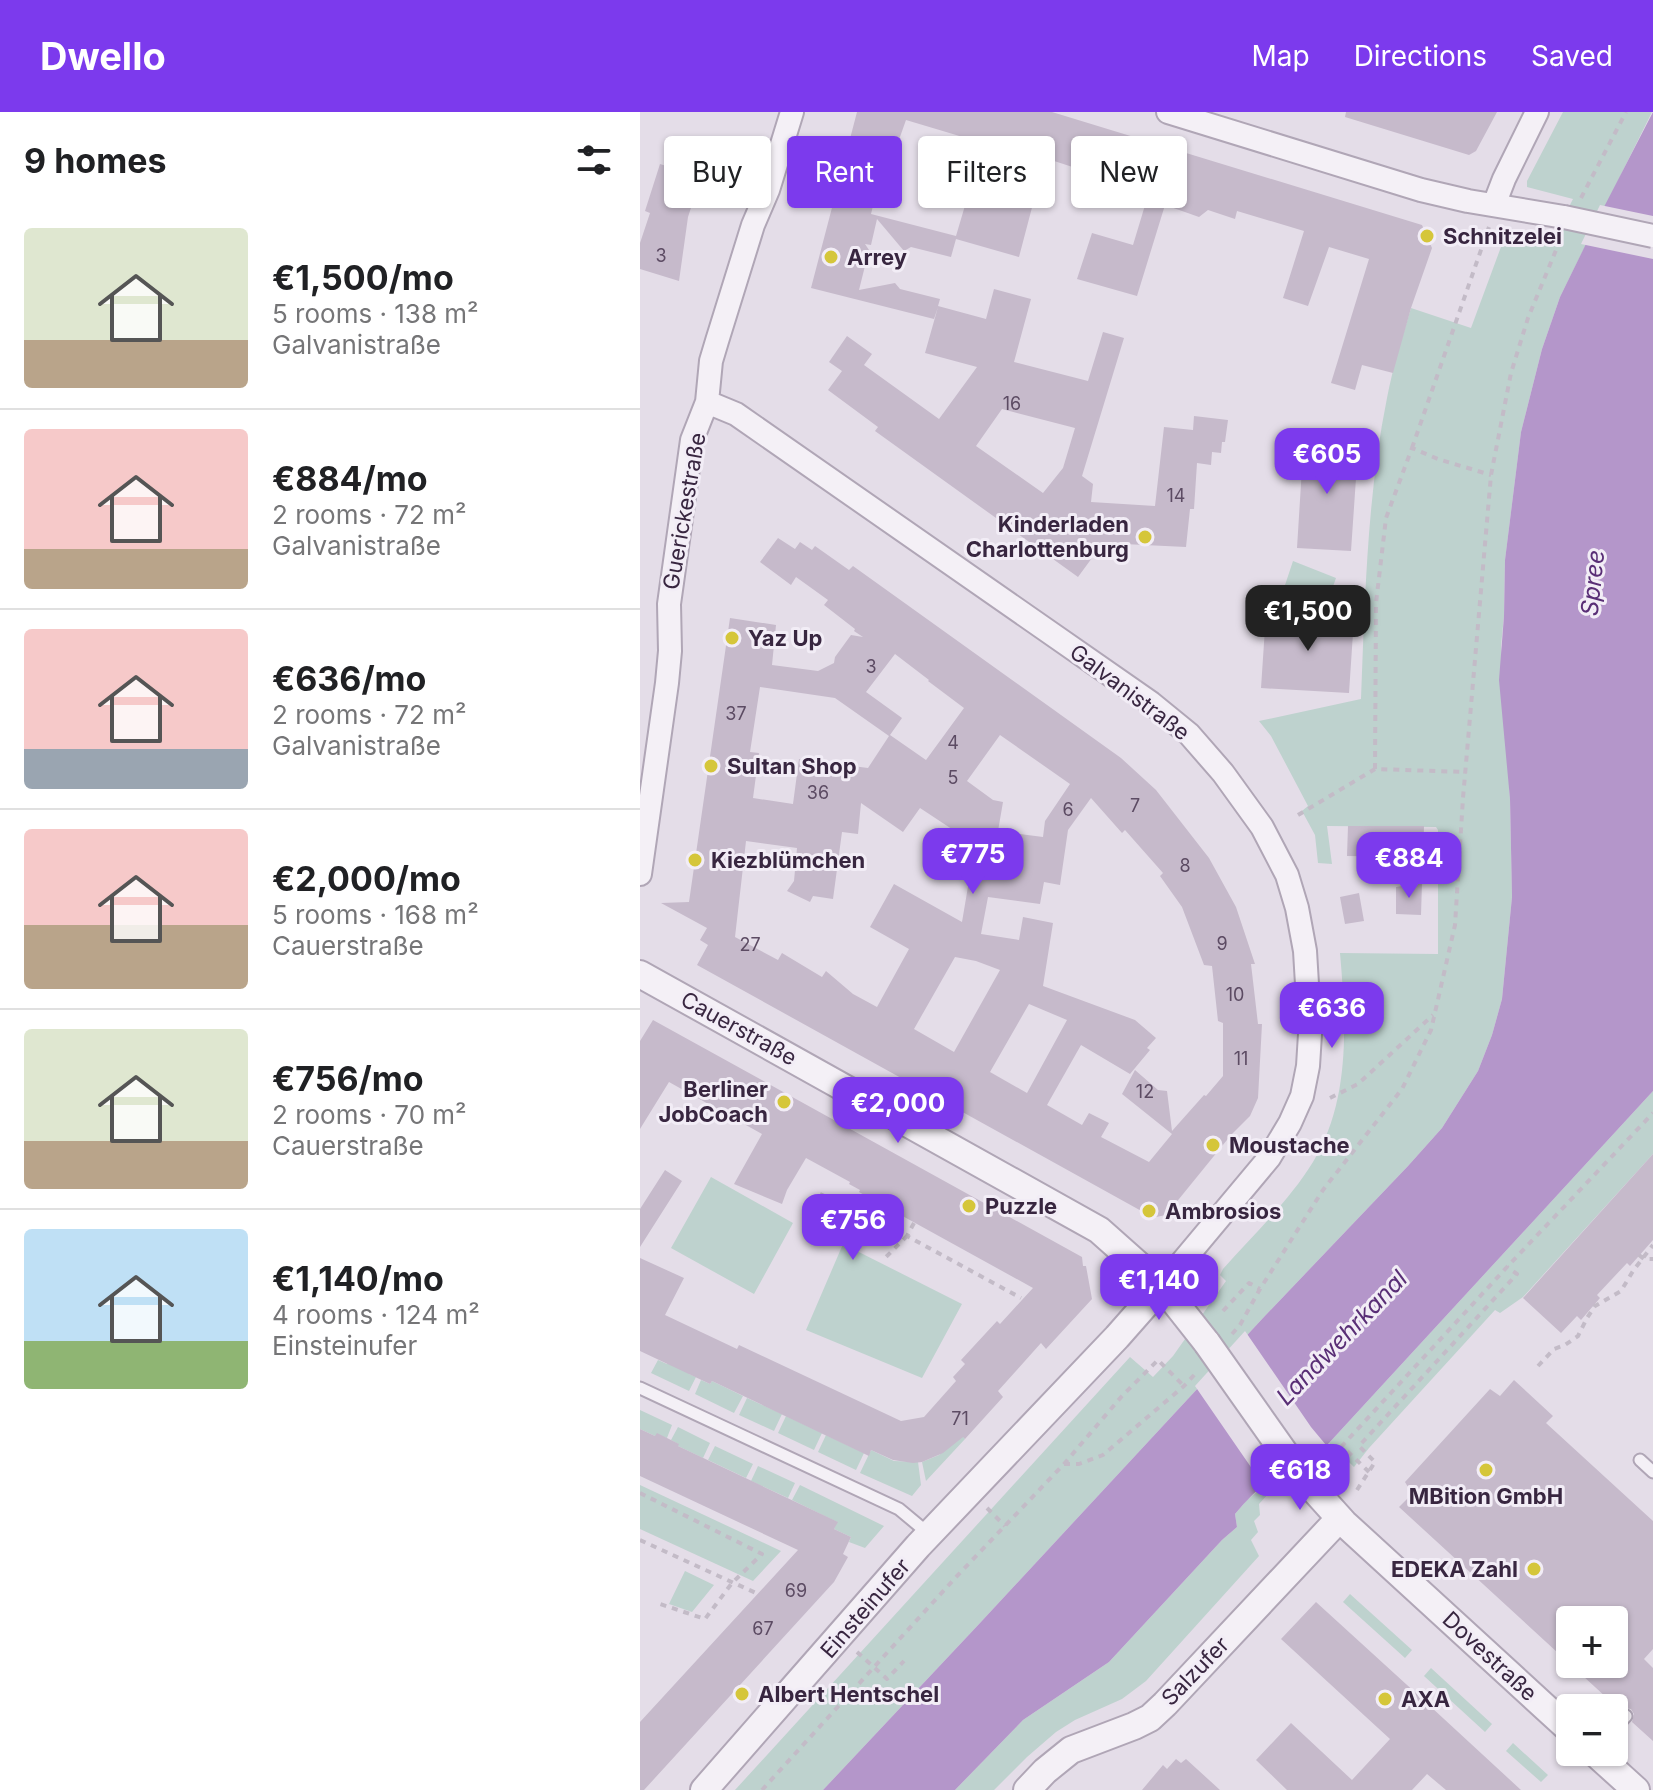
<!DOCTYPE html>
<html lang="en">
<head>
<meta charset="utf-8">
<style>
  body { margin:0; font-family:Inter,sans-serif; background:#f6f6f6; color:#202124; height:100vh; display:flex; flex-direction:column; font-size:30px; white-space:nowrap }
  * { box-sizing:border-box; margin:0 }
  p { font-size:26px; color:#757577 }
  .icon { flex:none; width:44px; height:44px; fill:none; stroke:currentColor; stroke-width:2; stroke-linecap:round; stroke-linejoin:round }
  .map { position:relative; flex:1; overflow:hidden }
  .side { display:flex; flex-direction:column; background:#fff; width:640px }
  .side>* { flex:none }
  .banner { position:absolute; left:24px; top:24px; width:760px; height:72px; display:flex; gap:16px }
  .buttons { position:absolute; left:916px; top:1494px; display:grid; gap:16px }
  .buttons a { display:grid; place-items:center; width:72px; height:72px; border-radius:8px; background:#fff; box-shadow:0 2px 6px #0004; font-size:40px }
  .price { position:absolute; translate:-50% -68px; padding:0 18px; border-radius:16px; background:#7c3aed; color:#fff; font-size:26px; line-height:52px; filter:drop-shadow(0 2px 4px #0008) }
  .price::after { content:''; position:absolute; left:50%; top:48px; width:24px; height:18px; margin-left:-12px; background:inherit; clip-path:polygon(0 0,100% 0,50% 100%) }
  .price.on { background:#222; color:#fff }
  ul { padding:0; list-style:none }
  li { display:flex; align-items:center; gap:24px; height:200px; padding:0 24px }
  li+li { border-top:2px solid #e0e0e0 }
  li span { display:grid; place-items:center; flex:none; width:224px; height:160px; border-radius:8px; color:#555 }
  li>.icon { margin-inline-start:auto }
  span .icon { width:96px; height:96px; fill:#fffc; stroke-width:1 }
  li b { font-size:34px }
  h2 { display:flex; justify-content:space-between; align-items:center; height:96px; padding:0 24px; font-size:34px }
  .tag { padding:0 28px; border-radius:8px; background:#fff; box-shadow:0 2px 6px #0004; font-size:28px; line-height:72px }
  .tag.on { background:#7c3aed; color:#fff }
  header { display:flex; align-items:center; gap:48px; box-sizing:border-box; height:112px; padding:0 40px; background:#7c3aed; color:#fff }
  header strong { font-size:38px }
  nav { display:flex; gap:44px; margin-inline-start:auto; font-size:28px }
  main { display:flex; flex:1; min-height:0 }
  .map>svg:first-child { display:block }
  .green { fill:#bed2ce }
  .water { fill:#b496ca }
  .pier { fill:#e4dde8 }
  .building { fill:#c6bacb; fill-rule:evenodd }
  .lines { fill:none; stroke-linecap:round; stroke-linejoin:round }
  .service-casing { stroke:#b0a6b6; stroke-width:15 }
  .minor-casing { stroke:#b0a6b6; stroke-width:26 }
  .tertiary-casing { stroke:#b0a6b6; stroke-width:30 }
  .path { stroke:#c3bbc7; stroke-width:4; stroke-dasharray:6 6; stroke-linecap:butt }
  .service { stroke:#f4f0f6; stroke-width:11 }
  .minor { stroke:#f4f0f6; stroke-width:22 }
  .tertiary { stroke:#f4f0f6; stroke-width:26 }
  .minor-bridge-casing { stroke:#b0a6b6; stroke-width:26; stroke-linecap:butt }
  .tertiary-bridge-casing { stroke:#b0a6b6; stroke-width:30; stroke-linecap:butt }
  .minor-bridge { stroke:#f4f0f6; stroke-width:22 }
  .tertiary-bridge { stroke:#f4f0f6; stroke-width:26 }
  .poi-dot { fill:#d5c63a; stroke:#f2edf6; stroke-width:3 }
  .labels { text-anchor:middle; stroke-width:6; stroke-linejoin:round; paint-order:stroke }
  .number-label { font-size:18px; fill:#5c4b63 }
  .poi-label { font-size:22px; font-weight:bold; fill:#382640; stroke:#f2edf6; text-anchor:start }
  .street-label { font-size:22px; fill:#382640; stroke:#f2edf6 }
  .water-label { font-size:24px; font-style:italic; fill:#592e76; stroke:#f2edf6 }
</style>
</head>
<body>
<header>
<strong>Dwello</strong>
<nav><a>Map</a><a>Directions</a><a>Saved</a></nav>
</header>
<main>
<section class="side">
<h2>9 homes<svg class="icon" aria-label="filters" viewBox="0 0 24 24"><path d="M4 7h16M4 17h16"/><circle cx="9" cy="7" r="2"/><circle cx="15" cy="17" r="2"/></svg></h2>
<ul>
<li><span style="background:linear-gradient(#dfe7d0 70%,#b9a48a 0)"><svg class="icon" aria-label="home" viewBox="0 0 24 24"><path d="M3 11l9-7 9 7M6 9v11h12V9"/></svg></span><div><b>€1,500/mo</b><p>5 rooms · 138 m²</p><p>Galvanistraße</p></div></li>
<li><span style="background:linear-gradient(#f6c9c9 75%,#b9a48a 0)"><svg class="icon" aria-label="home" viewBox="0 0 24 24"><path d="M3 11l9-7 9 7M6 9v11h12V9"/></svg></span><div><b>€884/mo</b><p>2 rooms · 72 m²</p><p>Galvanistraße</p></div></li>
<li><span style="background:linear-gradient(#f6c9c9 75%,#9aa5b1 0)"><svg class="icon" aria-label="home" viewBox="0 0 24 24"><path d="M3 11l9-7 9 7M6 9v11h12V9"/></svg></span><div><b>€636/mo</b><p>2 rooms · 72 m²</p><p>Galvanistraße</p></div></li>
<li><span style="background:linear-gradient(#f6c9c9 60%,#b9a48a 0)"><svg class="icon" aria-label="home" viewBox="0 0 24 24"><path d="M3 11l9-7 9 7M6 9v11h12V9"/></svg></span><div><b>€2,000/mo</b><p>5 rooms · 168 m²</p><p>Cauerstraße</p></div></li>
<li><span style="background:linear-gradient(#dfe7d0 70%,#b9a48a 0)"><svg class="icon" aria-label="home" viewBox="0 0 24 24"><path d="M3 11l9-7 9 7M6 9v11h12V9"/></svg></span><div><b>€756/mo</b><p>2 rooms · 70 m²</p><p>Cauerstraße</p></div></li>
<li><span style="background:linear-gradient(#bfe0f5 70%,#8fb573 0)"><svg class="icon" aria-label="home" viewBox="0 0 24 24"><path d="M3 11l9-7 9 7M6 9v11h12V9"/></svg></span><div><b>€1,140/mo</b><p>4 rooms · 124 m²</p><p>Einsteinufer</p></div></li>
</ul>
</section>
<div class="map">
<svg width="1013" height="1678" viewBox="0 0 1013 1678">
  <rect width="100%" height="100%" fill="#e4dde8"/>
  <path class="green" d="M923,0H1012L920,185L902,237L881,320L865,448L864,504L861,534L870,687L872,785L862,887L852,923L838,959L802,1016L768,1054L623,1206L340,1511L183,1678H95L490,1245L513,1265L533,1244L586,1169L580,1163L583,1157C614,1122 649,1089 673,1050C711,988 706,910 700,841L798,842V718L796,715L687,714L692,752L678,751L675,723L662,699L668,694L631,624L619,609L721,587C725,486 727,385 747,286C753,255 762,226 771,196L831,216L868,116L913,126L933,87L887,75V69Z
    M653,449L696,466L689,486L642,482Z
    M1013,979V1042L883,1185L860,1201L855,1198L729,1336L714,1355L689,1331Z
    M71,1065L153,1111L114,1182L31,1136Z
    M203,1132L322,1192L282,1266L166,1218Z
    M18,1248L27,1252L29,1249L50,1259L49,1262L56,1265L49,1279L11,1261Z
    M61,1268L70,1272L72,1269L103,1284L94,1301L55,1282Z
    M107,1286L142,1302L134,1319L99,1303Z
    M0,1298L32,1313L27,1326L15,1324L0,1317Z
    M146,1304L182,1321L174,1338L138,1321Z
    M38,1315L70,1331L63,1346L38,1334V1332L31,1328Z
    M321,1322L325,1327L286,1369L282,1350L299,1343Z
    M186,1323L224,1341L216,1358L178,1340Z
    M75,1334L113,1352L106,1366L68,1348Z
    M231,1338L254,1349L278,1350L281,1373L272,1384L220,1361Z
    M118,1354L155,1371L148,1386L111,1369Z
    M0,1373L141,1439L113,1469L0,1417Z
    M160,1373L244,1414L225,1436L209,1430L211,1425L194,1417L197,1410L152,1388Z
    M624,1374L629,1381L619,1392L620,1403L614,1409L618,1420L611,1428L619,1444L506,1569L482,1587L435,1608L416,1620L387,1645L354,1678H315L383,1608L469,1550L582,1428L597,1415L595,1402L607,1388Z
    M45,1459L74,1473L52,1500L29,1492Z
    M710,1482L772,1538L765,1546L703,1490Z
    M791,1556L852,1612L845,1620L784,1564Z
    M873,1631L908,1663L901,1670L866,1639Z"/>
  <path class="water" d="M1013,0V979L689,1331L658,1360L649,1347C631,1366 611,1382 595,1402L597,1415L582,1428L469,1550L383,1608L315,1678H183L340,1511L623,1206L768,1054L802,1016L838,959L852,923L862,887L872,785L870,687L859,568L864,504L865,448L881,320L902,237L920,185L965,93Z"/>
  <path class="pier" d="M960,93L1013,104V147L941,132Z
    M605,1219L671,1315L686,1333L655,1363L649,1353L626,1377L555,1274Z"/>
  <path class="building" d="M217,0H412L782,113L792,136L771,196L753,261L722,253L715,278L691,271L729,147L689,135L668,194L643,186L664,119L597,99L595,107L568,98L559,105L525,93L497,184L437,167L452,121L493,133L509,80L405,46L379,145L316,127L311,145L271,135L264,139L237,107L231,133L225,132L229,138L219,178L255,171L260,177L300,187L298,194L346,207L354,177L391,187L374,250L448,269L463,220L484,226L442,364L453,372L451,390L515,394L524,315L553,318L554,304L588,308L585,330H582L581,341L572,340L571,353L557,351L554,397H550L546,435L463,431L438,465L235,319L238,315L188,278L202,259L189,250L207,224L232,242L224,253L299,307L337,255L285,241L298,195L294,207L171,176ZM266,8L383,43L372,92L329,80L316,124L231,102L247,36L255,39ZM362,297L435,316L423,356L403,381L336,334Z
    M706,0H857L836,39L829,43L705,5Z
    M20,52L61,65L48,105L39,169L0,157V131L10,101L5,99Z
    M664,324L718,337L711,439L657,436Z
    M138,426L155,437L160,430L172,438L175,434L209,458L213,454L481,646L516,678L569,746L596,795L615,852H611L618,912H622L618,986L610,1004L591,1023L526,1103L516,1105L505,1101L57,853L68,833L60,828L67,816L21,791L49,790L90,506L136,513L132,553L178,559L194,551L195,545L211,523L223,525L214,519L215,517L184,493L188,488L156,465L151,473L120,450ZM255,542L289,568L288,569L324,596L286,648L250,623L262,606L226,580ZM120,575L195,586L249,624L228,656L159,647L153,692L113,686L119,641L110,640ZM360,623L430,672L405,709L403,725L358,719L363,690L353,688L327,669ZM451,686L482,721L485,718L523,761L520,764L542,795L564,853L572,854L578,909L583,911V964L566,984L564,983L532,1019L527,979L518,978L495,958L482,982L532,1022L509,1050L461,1025L469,1011L449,1001L442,1013L407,993L441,933L490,962L510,938L507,936L516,926L495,908L403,874L413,811L383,805L379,828L341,822L348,785L400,792L404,770L420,773L428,718ZM221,691L263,720L280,696L333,731V745L322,810L254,772L230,815L269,837L237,895L213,882L186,859L182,865L142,841L138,848L95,825L106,729L157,736L154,769L147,779L170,790L173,784L193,787L202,720L218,722ZM315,845L336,849L360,858L314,940L274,917ZM389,892L427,908L387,981L350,960Z
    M626,501L714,506L709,581L621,576Z
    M708,714H784L783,745L707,744Z
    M782,771L781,803L756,802V775Z
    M719,781L724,809L705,812L700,785Z
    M13,908L442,1145L443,1154H446L452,1187L406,1237L401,1231L358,1279L363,1285L325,1327L323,1325L303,1341L282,1350L273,1351L253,1348L231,1338L229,1344L72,1269L70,1272L0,1239V1146L44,1166L25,1203L97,1237L99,1233L261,1309L284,1305L316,1269L313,1265L325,1252L321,1248L357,1209L360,1212L393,1176L219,1080L220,1078L209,1072L210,1070L166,1046L147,1078L142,1092L94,1072L122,1022L29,970L0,1017V929Z
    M1013,1042V1128L990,1154L987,1151L957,1183L960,1186L941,1208L937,1204L921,1221L883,1186Z
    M25,1058L42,1069L0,1135V1097Z
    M874,1268L913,1304L906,1311L1013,1409V1537L1004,1547L1013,1556V1629L992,1610L994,1602L991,1597L984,1596L980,1598L930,1552H974V1508H930V1552L759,1395L772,1382L765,1370L850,1277L860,1284Z
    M0,1317L15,1324L17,1321L39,1332L38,1334L198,1410L194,1417L211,1425L203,1442L208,1445L194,1470L4,1678H0V1610L158,1438L0,1364Z
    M676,1490L778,1583L881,1678H806L787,1662L772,1678H647L616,1648L651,1611L712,1668L750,1627L641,1527Z
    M536,1647L541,1651L546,1647L580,1678H502L523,1653L527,1657Z"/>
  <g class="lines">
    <defs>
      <path id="service" d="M0,1276L259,1397L289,1422
        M1000,1348L1013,1360
        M974,1617L986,1604"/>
      <path id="minor" d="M528,0L781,78L828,89L924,105
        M854,93L864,67L897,0
        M67,290L96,302L511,591L549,622L583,661L622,715L647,763L657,796L665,839L670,922L668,954L662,984L650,1011L629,1046L522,1174
        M0,762L27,571L30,539L29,492L52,328L67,290L71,249L77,229L113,113L128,78L152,0"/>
      <path id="tertiary" d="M0,862L459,1118L522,1174L567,1231
        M658,1360L704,1411L930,1618
        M954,1640L996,1678
        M64,1678L278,1434L477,1225L522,1174
        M387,1678L405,1659L431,1638L494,1614L510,1606L525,1592L699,1407"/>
    </defs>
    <use href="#service" class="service-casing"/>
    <use href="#minor" class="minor-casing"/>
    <use href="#tertiary" class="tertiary-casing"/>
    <path class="path" d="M941,86L986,0
      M772,336L849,115
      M735,657L736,491L746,406L772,336L798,347L851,363
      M658,703L735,657L826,660
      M690,986L718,972L793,903
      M180,1082L267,1124L244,1147
      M274,1111L267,1124L381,1186
      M999,1143L1004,1147H1013
      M583,1199L609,1171L620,1177
      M592,1222L600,1213L620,1177L683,1078L762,977L791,918L815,813L823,686L851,363L871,261L888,206L921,126
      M898,1254L914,1237L925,1233L938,1224L947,1206L955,1194L981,1179L993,1159L1013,1133
      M424,1352H439L463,1343L544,1274L556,1261
      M729,1360L702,1334L867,1155L1013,1001
      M717,1378L735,1350L719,1334L877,1162L867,1155
      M0,1381L122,1442L92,1471L65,1507L20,1492
      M347,1396L365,1414
      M0,1428L118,1482
      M217,1540L247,1567L264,1549
      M122,1678L317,1464L424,1352L482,1284L518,1248L544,1274"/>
    <use href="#service" class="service"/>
    <use href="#minor" class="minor"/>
    <use href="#tertiary" class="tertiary"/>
    <defs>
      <path id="minor-bridge" d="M924,105L1013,124"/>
      <path id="tertiary-bridge" d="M567,1231L658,1360"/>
    </defs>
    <use href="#minor-bridge" class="minor-bridge-casing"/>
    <use href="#tertiary-bridge" class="tertiary-bridge-casing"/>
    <use href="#minor-bridge" class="minor-bridge"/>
    <use href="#tertiary-bridge" class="tertiary-bridge"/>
  </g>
  <g class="poi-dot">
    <circle cx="787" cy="124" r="8"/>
    <circle cx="191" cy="145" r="8"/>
    <circle cx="505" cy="425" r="8"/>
    <circle cx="92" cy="526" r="8"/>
    <circle cx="71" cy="654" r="8"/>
    <circle cx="55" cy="748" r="8"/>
    <circle cx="144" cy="990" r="8"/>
    <circle cx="573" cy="1033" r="8"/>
    <circle cx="329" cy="1094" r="8"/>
    <circle cx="509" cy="1099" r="8"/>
    <circle cx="846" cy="1358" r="8"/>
    <circle cx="894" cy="1457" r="8"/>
    <circle cx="102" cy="1582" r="8"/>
    <circle cx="745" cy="1587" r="8"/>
  </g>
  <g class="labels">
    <g class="number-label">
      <text x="21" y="150">3</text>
      <text x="372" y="298">16</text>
      <text x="536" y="390">14</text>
      <text x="231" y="561">3</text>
      <text x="96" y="608">37</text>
      <text x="313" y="637">4</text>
      <text x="313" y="672">5</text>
      <text x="178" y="687">36</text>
      <text x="495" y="700">7</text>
      <text x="428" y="704">6</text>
      <text x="545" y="760">8</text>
      <text x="582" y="838">9</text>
      <text x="110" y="839">27</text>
      <text x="595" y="889">10</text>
      <text x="601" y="953">11</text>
      <text x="505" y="986">12</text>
      <text x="320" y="1313">71</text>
      <text x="156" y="1485">69</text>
      <text x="123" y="1523">67</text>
    </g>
    <g class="poi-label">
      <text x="803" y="132">Schnitzelei</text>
      <text x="207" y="153">Arrey</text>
      <text x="489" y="420" text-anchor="end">Kinderladen<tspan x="489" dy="25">Charlottenburg</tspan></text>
      <text x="108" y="534">Yaz Up</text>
      <text x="87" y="662">Sultan Shop</text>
      <text x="71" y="756">Kiezblümchen</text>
      <text x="128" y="985" text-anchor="end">Berliner<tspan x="128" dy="25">JobCoach</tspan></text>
      <text x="589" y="1041">Moustache</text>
      <text x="345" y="1102">Puzzle</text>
      <text x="525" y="1107">Ambrosios</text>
      <text x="846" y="1392" text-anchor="middle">MBition GmbH</text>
      <text x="878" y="1465" text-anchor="end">EDEKA Zahl</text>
      <text x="118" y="1590">Albert Hentschel</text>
      <text x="761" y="1595">AXA</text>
    </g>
    <g class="street-label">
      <text transform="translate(44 399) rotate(-80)" y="8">Guerickestraße</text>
      <text transform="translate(490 580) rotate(37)" y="8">Galvanistraße</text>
      <text transform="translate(99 916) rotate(29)" y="8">Cauerstraße</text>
      <text transform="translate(225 1496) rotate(-49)" y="8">Einsteinufer</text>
      <text transform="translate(850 1544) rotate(43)" y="8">Dovestraße</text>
      <text transform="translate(555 1559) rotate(-46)" y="8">Salzufer</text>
    </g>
    <g class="water-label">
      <text transform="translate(953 471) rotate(-84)" y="8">Spree</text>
      <text transform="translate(702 1226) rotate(-46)" y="8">Landwehrkanal</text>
    </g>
  </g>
</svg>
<div class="buttons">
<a>+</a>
<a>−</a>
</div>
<b class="price" style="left:687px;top:384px">€605</b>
<b class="price on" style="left:668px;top:541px">€1,500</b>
<b class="price" style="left:333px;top:784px">€775</b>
<b class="price" style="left:769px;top:788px">€884</b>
<b class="price" style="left:692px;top:938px">€636</b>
<b class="price" style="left:258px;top:1033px">€2,000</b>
<b class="price" style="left:213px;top:1150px">€756</b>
<b class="price" style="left:519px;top:1210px">€1,140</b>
<b class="price" style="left:660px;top:1400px">€618</b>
<div class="banner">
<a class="tag">Buy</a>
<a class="tag on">Rent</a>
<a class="tag">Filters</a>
<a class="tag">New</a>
</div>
</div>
</main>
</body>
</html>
